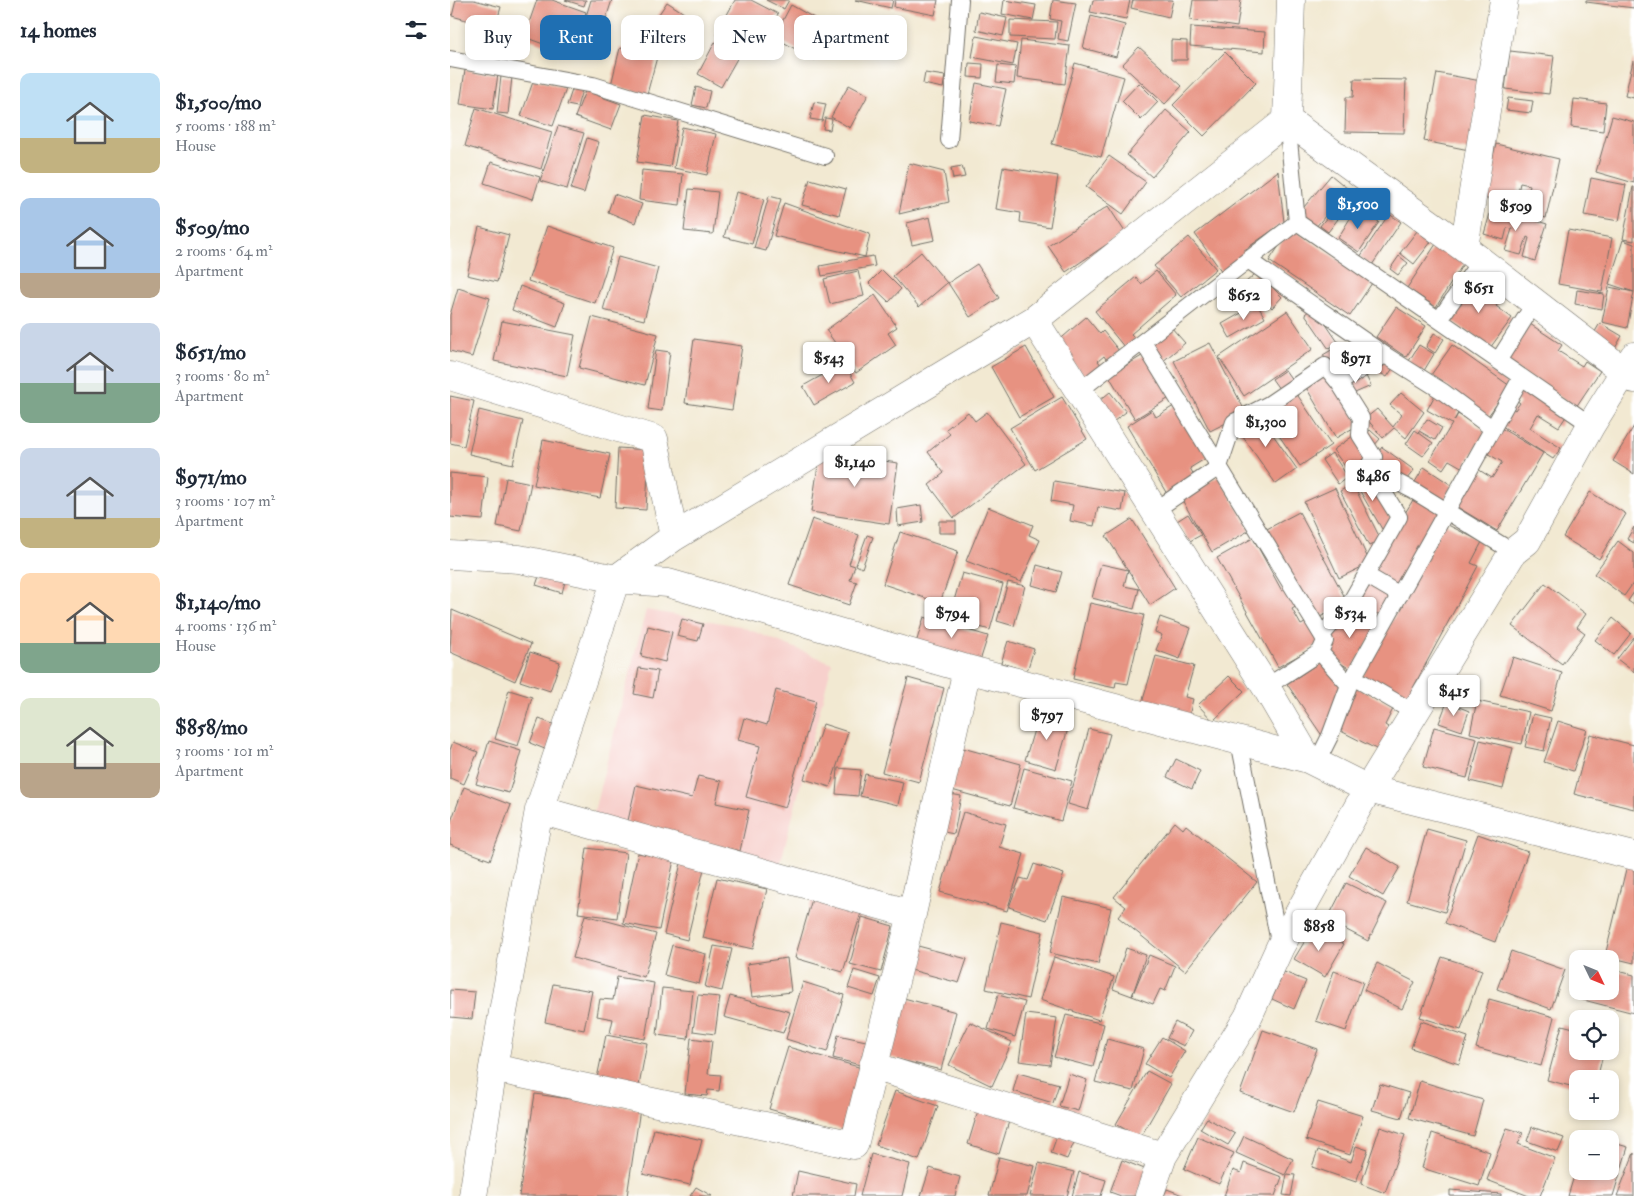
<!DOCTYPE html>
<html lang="en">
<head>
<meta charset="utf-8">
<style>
  body { margin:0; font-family:"IM FELL Double Pica",serif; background:#f6f6f7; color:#1f2937; height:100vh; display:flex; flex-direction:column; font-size:19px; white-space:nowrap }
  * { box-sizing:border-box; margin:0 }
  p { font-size:16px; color:#747a83 }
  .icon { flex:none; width:28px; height:28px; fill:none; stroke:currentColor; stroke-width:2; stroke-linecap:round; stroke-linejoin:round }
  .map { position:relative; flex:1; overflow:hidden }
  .panel { display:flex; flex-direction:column; background:#fff; width:450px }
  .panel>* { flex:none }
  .guide { position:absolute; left:15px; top:15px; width:475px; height:45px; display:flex; gap:10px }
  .needle { width:32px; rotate:133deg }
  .controls { position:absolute; left:1119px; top:950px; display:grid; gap:10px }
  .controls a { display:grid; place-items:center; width:50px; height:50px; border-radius:10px; background:#fff; box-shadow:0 2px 8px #0003; font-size:25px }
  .price { position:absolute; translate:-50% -42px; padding:0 11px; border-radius:5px; background:#fff; color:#222; font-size:16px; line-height:32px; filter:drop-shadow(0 1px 2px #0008) }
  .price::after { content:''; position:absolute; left:50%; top:30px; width:15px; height:11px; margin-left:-8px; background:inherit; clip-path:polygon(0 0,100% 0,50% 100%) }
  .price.current { background:#1f6fb2; color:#fff }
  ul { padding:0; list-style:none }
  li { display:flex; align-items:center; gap:15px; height:125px; padding:0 20px }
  li span { display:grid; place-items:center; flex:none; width:140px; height:100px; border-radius:10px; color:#555 }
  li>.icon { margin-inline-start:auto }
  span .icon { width:60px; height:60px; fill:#fffc; stroke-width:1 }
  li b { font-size:21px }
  h2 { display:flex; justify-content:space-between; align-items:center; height:60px; padding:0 20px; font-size:21px }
  .tag { padding:0 18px; border-radius:10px; background:#fff; box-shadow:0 2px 8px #0003; font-size:18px; line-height:45px }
  .tag.current { background:#1f6fb2; color:#fff }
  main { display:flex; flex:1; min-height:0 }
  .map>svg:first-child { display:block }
  .built { fill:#f7d0cc }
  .building { fill:#e79281 }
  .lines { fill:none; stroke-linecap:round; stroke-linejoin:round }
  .lane-casing { stroke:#716e65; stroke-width:18 }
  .street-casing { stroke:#716e65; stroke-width:29 }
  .lane { stroke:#fff; stroke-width:16 }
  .street { stroke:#fff; stroke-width:28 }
</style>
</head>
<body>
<main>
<section class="panel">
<h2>14 homes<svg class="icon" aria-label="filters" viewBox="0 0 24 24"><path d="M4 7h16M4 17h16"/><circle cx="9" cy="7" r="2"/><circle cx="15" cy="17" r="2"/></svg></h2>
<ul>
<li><span style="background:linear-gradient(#bfe0f5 65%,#c2b280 0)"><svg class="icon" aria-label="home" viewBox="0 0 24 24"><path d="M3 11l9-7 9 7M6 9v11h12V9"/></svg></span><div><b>$1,500/mo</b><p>5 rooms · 188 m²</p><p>House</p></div></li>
<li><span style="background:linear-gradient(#a9c7e8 75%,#b9a48a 0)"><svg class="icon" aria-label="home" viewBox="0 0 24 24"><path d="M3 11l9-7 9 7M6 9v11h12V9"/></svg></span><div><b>$509/mo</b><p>2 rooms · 64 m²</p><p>Apartment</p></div></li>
<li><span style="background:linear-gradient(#c9d6e8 60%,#7fa58c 0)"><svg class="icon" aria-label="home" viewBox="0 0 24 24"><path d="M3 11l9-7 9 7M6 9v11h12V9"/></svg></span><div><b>$651/mo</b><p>3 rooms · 80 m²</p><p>Apartment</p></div></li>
<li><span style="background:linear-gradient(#c9d6e8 70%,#c2b280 0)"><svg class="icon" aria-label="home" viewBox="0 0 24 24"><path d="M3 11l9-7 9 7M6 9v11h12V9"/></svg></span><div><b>$971/mo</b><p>3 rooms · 107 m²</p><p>Apartment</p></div></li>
<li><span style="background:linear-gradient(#ffd9b3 70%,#7fa58c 0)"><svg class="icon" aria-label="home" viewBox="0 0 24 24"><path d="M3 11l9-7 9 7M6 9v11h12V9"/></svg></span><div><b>$1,140/mo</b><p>4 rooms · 136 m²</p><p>House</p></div></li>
<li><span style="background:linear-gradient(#dfe7d0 65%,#b9a48a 0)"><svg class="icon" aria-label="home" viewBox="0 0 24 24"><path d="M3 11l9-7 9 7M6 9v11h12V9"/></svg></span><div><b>$858/mo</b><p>3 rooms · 101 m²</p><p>Apartment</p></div></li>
</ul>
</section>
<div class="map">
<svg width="1184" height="1196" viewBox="0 0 1184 1196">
  <rect width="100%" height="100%" fill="#fff"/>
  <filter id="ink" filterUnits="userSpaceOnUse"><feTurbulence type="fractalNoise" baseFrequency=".02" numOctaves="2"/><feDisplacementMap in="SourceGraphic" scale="10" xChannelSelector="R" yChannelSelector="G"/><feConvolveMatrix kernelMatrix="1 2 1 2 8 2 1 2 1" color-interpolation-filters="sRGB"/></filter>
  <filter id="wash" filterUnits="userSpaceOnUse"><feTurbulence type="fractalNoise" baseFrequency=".0096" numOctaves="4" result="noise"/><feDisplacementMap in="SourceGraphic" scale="20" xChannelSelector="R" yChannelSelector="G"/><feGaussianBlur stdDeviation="1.12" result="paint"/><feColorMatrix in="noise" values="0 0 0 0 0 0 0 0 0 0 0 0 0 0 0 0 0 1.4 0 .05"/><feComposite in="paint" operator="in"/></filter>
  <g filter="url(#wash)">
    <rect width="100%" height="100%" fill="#f2e9d2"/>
    <path class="built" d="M196,610L290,626L382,663L330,865L142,819Z"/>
    <g id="blocks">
      <path class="building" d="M6,0H24L51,7L45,28L2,16Z
        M87,0H102L136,12L121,54L74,37Z
        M115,0H136L134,6Z
        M141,0H162L153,28L134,23Z
        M285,0H301L328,14L304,56L266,35Z
        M316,0H339L334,9Z
        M405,0H443L441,8Z
        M445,0H488L485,15L444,7Z
        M554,0L586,5L583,20L552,14Z
        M603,0L626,3L618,41L608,39L611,21L600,19Z
        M643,0H680L676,19L640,12Z
        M683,0H723L719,17L681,8Z
        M743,0H791L787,27L740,20Z
        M1136,0H1184V8L1136,2Z
        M217,2L234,13L214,43L197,32Z
        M341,5L382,28L365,60L324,37Z
        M529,12L557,18L553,36L526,30Z
        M641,16L675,25L666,57L633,48Z
        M237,17L251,27L229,58L215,48Z
        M560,20L607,22L605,39L560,37Z
        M741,27L815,32L814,52L740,46Z
        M526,36L567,44L563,65L522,57Z
        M571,40L620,46L615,84L567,78Z
        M721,40L737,41V60H721Z
        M265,42L289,55L271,87L248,74Z
        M689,47L732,86L715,104L672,65Z
        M170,48L207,57L197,94L161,85Z
        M1060,51L1104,56L1099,94L1055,89Z
        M775,52L806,83L754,136L723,105Z
        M1183,61H1184V98L1175,96Z
        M519,63L533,64L532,78L518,77Z
        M625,63L674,77L651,157L602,144Z
        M548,65L566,67L564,84L546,82Z
        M15,70L48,74L43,109L10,104Z
        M475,73L495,76L493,88L473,84Z
        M987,73L1031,81L1019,150L974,141Z
        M51,76L62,77L58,114L47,113Z
        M84,79L116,89L103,126L71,116Z
        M904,79L956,80L954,133L895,132L896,97H903Z
        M526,83L556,89L548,126L519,121Z
        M689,83L708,102L691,120L672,101Z
        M399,85L418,95L400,128L381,117Z
        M123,87L132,90L127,107L117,105Z
        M246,87L260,91L256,108L242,105Z
        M135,91L171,104L161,130L125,117Z
        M1058,98L1083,101L1081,113L1056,110Z
        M1124,99L1156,103L1153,131L1121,127Z
        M364,102L376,104L372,121L360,119Z
        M26,108L102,132L91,169L15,146Z
        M716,110L741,132L702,177L677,155Z
        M195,115L228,121L220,167L187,162Z
        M1162,116L1184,122V183L1146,172Z
        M375,118L382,119L380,130L373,129Z
        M108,126L134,133L117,189L90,181Z
        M232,127L266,134L257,175L224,168Z
        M137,138L149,142L134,193L121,189Z
        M1046,144L1109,159L1096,218L1073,212L1080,185L1070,183L1065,205L1033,198Z
        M659,156L696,182L673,214L636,187Z
        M41,162L90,177L83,199L34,183Z
        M459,163L494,172L499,202L449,214Z
        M512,166L515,177L503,179L501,168Z
        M553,167L608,176L600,227L570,222L571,213L546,209Z
        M192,170L233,174L230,205L189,200Z
        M828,171L834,222L793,251L796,255L772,272L745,234Z
        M881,175L898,189L865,228L848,214Z
        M1141,178L1176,185L1169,221L1134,215Z
        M360,179L396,189L389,215L352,205Z
        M1183,187H1184V241L1173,239Z
        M239,189L268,192L263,234L234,231Z
        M286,192L314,199L302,244L274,237Z
        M164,194L192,204L185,223L158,212Z
        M319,196L331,199L316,251L304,248Z
        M334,203L420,234L415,257L324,236Z
        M658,206L675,232L616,272L598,246Z
        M907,207L929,222L909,252L888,238Z
        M1042,207L1097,224L1085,261L1074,257L1079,238L1077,237L1071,255L1055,251L1062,229L1057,228L1054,240L1034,234Z
        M881,212L888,219L878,232L870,226Z
        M939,214L951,222L922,265L910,257Z
        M480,217L485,240L462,245L457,223Z
        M97,226L163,248L145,303L78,281Z
        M29,227L59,235L47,282L17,275Z
        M841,228L922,283L900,316L819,261Z
        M1118,230L1162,238L1152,292L1108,284Z
        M967,231L981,242L964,264L950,253Z
        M739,237L766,269L731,297L704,266Z
        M990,238L1018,256L986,307L957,288Z
        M1173,240L1184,244V292L1159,284Z
        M471,252L497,283L469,307L443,276Z
        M423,256L425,266L372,276L370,266Z
        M949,256L958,263L948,275L940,269Z
        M168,257L208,268L194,320L153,310Z
        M527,264L549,298L520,317L498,283Z
        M432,270L451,289L439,302L419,283Z
        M408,271L414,296L380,304L374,279Z
        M706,271L726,295L681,334L686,339L675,348L645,311L686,277L691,284Z
        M805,274L816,286L795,306L784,293Z
        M1022,280L1050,301L1046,306L1062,318L1040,348L996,316Z
        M70,286L115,303L107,327L62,310Z
        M821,286L832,297L822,308L811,296Z
        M1159,287L1184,292L1177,328L1152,322Z
        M8,288L40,298L22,357L0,351V315Z
        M1127,290L1154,294L1152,309L1125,304Z
        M425,295L447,327L438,333L446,345L406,373L376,330Z
        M807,304L815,318L780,338L772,324Z
        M864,307L888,342L879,349L855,314Z
        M946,307L976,326L956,357L926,337Z
        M837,311L863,349L794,396L769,357Z
        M142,317L208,334L195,385L129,368Z
        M636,317L650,334L653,331L670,352L658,362L654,356L648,361L652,366L637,379L606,343Z
        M52,321L125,335L117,376L44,361Z
        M1150,323L1172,336L1164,350L1142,337Z
        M1080,324L1112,345L1108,351L1132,366L1135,361L1150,371L1126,407L1054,362Z
        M721,327L735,343L712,362L699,346Z
        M984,333L994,339L985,353L976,347Z
        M244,339L292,346L282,410L235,403Z
        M760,343L796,413L760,431L724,361Z
        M969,345L984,354L972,374L957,364Z
        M1002,345L1060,386L1038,416L981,375Z
        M888,346L893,354L877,362L873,355Z
        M576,347L604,397L569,417L541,367Z
        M206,350L220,352L212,411L198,409Z
        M695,354L721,397L685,419L659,376Z
        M905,356L912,369L886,381L881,367Z
        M934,358L945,365L937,377L927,371Z
        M394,363L405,382L364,405L353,386Z
        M835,370L845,384L832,393L822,379Z
        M877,370L910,424L886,438L854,384Z
        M914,372L921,386L898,396L892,382Z
        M1072,387L1117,415L1109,427L1088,414L1080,428L1111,448L1103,459L1049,424L1060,407L1065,410L1070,403L1065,399Z
        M844,390L881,445L850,466L812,411Z
        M660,392L676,412L659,425L644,405Z
        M951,393L974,412L956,438L944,428L933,438L916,418L927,409L943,427L952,415L940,405Z
        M986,393L1011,407L1004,421L1008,414L1036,432L1013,468L999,460L993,469L980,460L1002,424L977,410Z
        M0,396L24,401L14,446L0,443Z
        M612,397L637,439L585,470L560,428Z
        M727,404L758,457L740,468L745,477L717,494L677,426L702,410L706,417Z
        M29,410L73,421L63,464L19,454Z
        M518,412L525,421L537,412L576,464L504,518L479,485L494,473L478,452L500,434L496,429Z
        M807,412L847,469L826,484L786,427Z
        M977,419L992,428L985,440L969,431Z
        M1184,426V474L1163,461Z
        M1049,427L1093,453L1047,531L1004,505L1026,468L1042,478L1052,462L1035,452Z
        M920,430L930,439L923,447L913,438Z
        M965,430L983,443L973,456L956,444Z
        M906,434L922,458L900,473L883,450Z
        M93,440L160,454L150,498L84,485Z
        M932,447L964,470L953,484L922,461Z
        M168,448L199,450L196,510L165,508Z
        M370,452L448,463L439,524L361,512Z
        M882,453L898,477L888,484L872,460Z
        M974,467L1003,486L991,505L962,487Z
        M0,473L38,477L33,520L0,517Z
        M914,474L943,522L932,529L904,481Z
        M769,476L800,530L762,552L731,498Z
        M56,478L81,483L71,531L47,526Z
        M604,481L675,493L672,511L648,507L644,526L620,521L623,505L601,501Z
        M903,484L931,540L919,546L890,491Z
        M885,488L920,563L889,578L854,502Z
        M1140,492L1176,514L1149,559L1113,537Z
        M966,495L994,511L945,591L918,574Z
        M471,505L473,522L448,526L447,509Z
        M538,507L583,525L579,535L590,540L571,582L516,561Z
        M849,512L898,603L864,620L815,530Z
        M738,514L751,535L740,541L727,521Z
        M362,519L409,535L399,564L405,566L400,580L407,582L399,605L339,585Z
        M682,519L725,588L700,605L678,570L674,586L689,589L684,609L642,598L651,564L678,570L656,536Z
        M489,521H506V533H489Z
        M994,523L1032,542L1021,563L1028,566L956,701L912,677Z
        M1184,527V543L1177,539Z
        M450,532L508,551L490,603L433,584Z
        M417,535L423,537L412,568L406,565Z
        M803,538L832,591L839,587L849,605L842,609L851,625L861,620L873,642L828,667L767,558Z
        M1168,541L1184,553V582L1174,596L1144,574Z
        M587,565L612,572L606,592L582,585Z
        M91,571L116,578L112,593L86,585Z
        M512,573L553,584L540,630L499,618Z
        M917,580L945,594L933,617L905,602Z
        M558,582L575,586L564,626L547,621Z
        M1095,583L1136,614L1127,627L1135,633L1112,664L1062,626Z
        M1184,592V605L1178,601Z
        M640,603L694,615L678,684L666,682L665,688L623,679Z
        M899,607L929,625L902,670L872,652Z
        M2,610L81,644L65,681L0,652Z
        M474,617L538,636L530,661L466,643Z
        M710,617L741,628L730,659L706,650L712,635L705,632Z
        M1163,618L1181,633L1164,655L1145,640Z
        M232,619L253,624L248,641L227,636Z
        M198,626L222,632L215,662L191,656Z
        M1184,637V672L1167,659Z
        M558,641L584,649L577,671L551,663Z
        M80,652L110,662L100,691L70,681Z
        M706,656L744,666L735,697L743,699L739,716L692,703Z
        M1063,657L1112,673L1101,711L1050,695Z
        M875,659L895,689L875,740L837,684Z
        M189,668L208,671L203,698L184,694Z
        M779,676L794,691L763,721L748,705Z
        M458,678L494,688L469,782L432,772Z
        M906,687L944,707L935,725L941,729L930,751L885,728Z
        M59,690L82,697L68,746L45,739Z
        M326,690L366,701L335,808L296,797L310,746L288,740L294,718L317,725Z
        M1027,701L1079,712L1072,744L1020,733Z
        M997,702L1019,711L1012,731L989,723Z
        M589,713L620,722L606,769L575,760Z
        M1083,714L1101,718L1094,751L1075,747Z
        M89,719L111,727L102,752L80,743Z
        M1108,721L1137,730L1123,771L1094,762Z
        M373,724L398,732L380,787L354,779Z
        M984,727L1027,738L1017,778L973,767Z
        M639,729L660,734L638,810L618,804Z
        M1140,734L1184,745V809L1124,794Z
        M1030,740L1063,748L1053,789L1020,781Z
        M39,741L71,751L59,793L26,784Z
        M3,742L28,752L14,784L0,778V750Z
        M509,747L571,764L560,806L498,789Z
        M726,759L750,771L742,789L717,777Z
        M388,768L411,770L408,796L386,794Z
        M574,768L622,781L611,821L563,808Z
        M415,774L453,782L448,805L410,796Z
        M248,776L271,781L266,803L299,810L290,851L177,825L186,785L242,798Z
        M14,787L61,805L40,860L0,845V824Z
        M495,793L511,796L504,834L489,831Z
        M513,812L556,824L549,847L574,854L557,911L490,892Z
        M725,822L733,829L736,825L807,882L735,971L668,917L676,907L664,897Z
        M977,829L1016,840L995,912L957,901Z
        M1028,834L1078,852L1045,942L995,923Z
        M916,847L950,867L933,896L899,876Z
        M137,848L176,853L167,918L128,913Z
        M188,853L224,860L209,930L173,923Z
        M231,863L254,869L237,940L214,934Z
        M584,864L614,874L597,920L559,907L570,878L578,880Z
        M1177,865L1184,867V963L1155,956Z
        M267,878L317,889L303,949L253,938Z
        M896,883L937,903L918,941L877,920Z
        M613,897L661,908L648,964L600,953Z
        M362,899L411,913L393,972L345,958Z
        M135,915L206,934L194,977L123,958Z
        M412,917L443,926L431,972L400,964Z
        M551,922L593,932L578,999L536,989Z
        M864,926L894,944L875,977L844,959Z
        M222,945L256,954L249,984L214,975Z
        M264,946L282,949L272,991L255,987Z
        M468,946L517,959L509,983L461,970Z
        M676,948L696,955L682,996L663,989Z
        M1061,951L1115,970L1101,1009L1047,989Z
        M699,955L725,966L715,991L710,989L703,1004L682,996Z
        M604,957L664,977L649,1020L590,1000Z
        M992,957L1032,970L1011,1030L970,1017Z
        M337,958L341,992L302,997L297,964Z
        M927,963L965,982L952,1009L914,990Z
        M1160,969L1184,975V1013L1122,997L1127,979L1128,991H1160Z
        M404,970L430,978L424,996L398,988Z
        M884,971L913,982L896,1031L866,1021Z
        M834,972L856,981L844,1009L822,999Z
        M167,977L204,983L195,1039L160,1033L163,1019L147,1016L150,999L163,1000Z
        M353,982L394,995L377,1052L336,1039Z
        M103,984L142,991L134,1030L95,1022Z
        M212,988L243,991L238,1039L207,1035Z
        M0,990L25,992L22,1019L0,1017Z
        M248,995L270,997L265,1034L243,1031Z
        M548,995L575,1002L565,1037L538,1029Z
        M280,996L340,1012L333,1033L274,1017Z
        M450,997L506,1012L491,1070L435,1056Z
        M1039,999L1104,1017L1091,1066L1026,1048Z
        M576,1014L607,1018L600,1065L569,1061Z
        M616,1015L654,1024L643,1067L604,1057Z
        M971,1021L1018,1037L1009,1064L961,1048Z
        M520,1022L562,1042L542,1086L499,1065Z
        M725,1022L742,1031L734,1046L717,1038Z
        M1112,1025L1128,1029V1051H1154L1147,1079H1128V1088L1097,1080Z
        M813,1030L867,1049L844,1112L790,1093Z
        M156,1035L197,1043L189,1086L147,1078Z
        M388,1035L416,1041L410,1065L383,1058Z
        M712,1037L735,1051L719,1078L695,1064Z
        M241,1038L262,1041L258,1074L271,1075L269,1091L258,1090L257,1096L235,1094Z
        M657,1039L694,1049L683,1091L645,1082Z
        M338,1047L412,1068L393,1130L319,1109Z
        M697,1071L721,1084L690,1138L666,1124Z
        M568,1073L609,1084L603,1103L563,1091Z
        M619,1074L637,1080L628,1111L609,1106Z
        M970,1081L1033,1100L1023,1136L959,1118Z
        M930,1084L959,1093L951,1118L922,1110Z
        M445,1091L488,1106L469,1160L426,1145Z
        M85,1094L190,1109L177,1196H69Z
        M868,1102L913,1116L900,1155L856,1140Z
        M529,1108L560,1118L549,1154L518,1144Z
        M757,1118L785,1134L778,1145L750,1129Z
        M930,1127L955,1135L935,1193L911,1184Z
        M1082,1127L1114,1138L1108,1152L1077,1141Z
        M1057,1128L1073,1133L1068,1144L1105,1158L1090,1196H1079L1037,1180Z
        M204,1129L252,1140L240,1185L193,1174Z
        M608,1133L625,1140L617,1159L601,1153Z
        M982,1133L1040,1152L1029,1186L972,1168Z
        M794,1136L843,1159L835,1175L786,1153Z
        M748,1137L784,1153L769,1184L734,1169Z
        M1160,1142L1178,1147L1163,1196H1118L1127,1166L1128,1171H1160Z
        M906,1146L918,1150L906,1182L862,1167L868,1150L901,1162Z
        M1184,1153V1196H1167Z
        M421,1154L460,1164L452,1196H410Z
        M549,1157L585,1166L577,1196H539Z
        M672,1160L697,1170L688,1196H671L660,1192Z
        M589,1163L624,1172L617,1196H580Z
        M794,1163L832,1177L825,1196H774L783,1170L791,1173Z
        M480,1168L510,1177L505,1196H471Z
        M348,1171L406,1184L404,1196H343Z
        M629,1172L656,1180L651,1196H622Z
        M837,1174L845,1175L841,1196L833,1195Z
        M246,1187L262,1196H240Z
        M717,1189L735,1196H714Z
        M1000,1190L1051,1194V1196H1000Z"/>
    </g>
  </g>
  <g filter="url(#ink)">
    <use href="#blocks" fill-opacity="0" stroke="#716e65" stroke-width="1"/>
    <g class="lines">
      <defs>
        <path id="lane" d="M0,59L143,85L375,156
          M837,120L847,222L1141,425
          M499,140L510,0
          M798,260L935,355L992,391L1043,429
          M989,320L1030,261
          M693,342L872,635L875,641L870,652L899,685
          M1048,361L1084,304
          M889,383L911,418L910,435L924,457L918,467L964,491L1063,552
          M629,391L847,222
          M704,511L769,467L784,422L819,404L875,366L889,383L935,355
          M916,575L950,595
          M872,635L900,603L949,517L918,467
          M903,677L965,713
          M816,687L870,652
          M789,741L830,947
          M858,759L870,756L880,736L899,685L1071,378"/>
        <path id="street" d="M837,120L1014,248L1184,379
          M1014,248L1054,0
          M584,320L816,687L858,759
          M0,376L204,439L224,537
          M0,555L69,559L166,579L218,583L517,669L858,759L918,789L1184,856
          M89,810L462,914
          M423,1066L713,1156
          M43,1068L404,1145L462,914L517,669
          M23,1196L43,1068L89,810L166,579L224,537L584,320L837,120L841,0
          M699,1196L713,1156L798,1017L830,947L918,789L1063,552L1077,541L1141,425L1184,356"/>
      </defs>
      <use href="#lane" class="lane-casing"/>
      <use href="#street" class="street-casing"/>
      <use href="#lane" class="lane"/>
      <use href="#street" class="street"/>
    </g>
  </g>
</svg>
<div class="controls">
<a><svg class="needle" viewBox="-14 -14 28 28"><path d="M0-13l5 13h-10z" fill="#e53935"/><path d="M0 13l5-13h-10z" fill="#747a83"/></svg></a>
<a><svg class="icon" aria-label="locate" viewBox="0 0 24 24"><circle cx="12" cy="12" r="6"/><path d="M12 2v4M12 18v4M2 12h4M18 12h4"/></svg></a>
<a>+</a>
<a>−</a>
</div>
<b class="price current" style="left:908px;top:230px">$1,500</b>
<b class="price" style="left:1066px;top:232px">$509</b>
<b class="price" style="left:1029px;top:314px">$651</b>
<b class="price" style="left:794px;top:321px">$652</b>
<b class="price" style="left:379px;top:384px">$543</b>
<b class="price" style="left:906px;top:384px">$971</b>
<b class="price" style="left:816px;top:448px">$1,300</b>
<b class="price" style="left:405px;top:488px">$1,140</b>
<b class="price" style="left:923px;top:502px">$486</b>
<b class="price" style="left:502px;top:639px">$794</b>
<b class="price" style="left:900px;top:639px">$534</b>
<b class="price" style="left:1004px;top:717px">$415</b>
<b class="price" style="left:597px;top:741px">$797</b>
<b class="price" style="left:869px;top:952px">$858</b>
<div class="guide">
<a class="tag">Buy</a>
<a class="tag current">Rent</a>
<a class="tag">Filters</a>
<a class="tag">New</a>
<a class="tag">Apartment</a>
</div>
</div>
</main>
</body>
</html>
